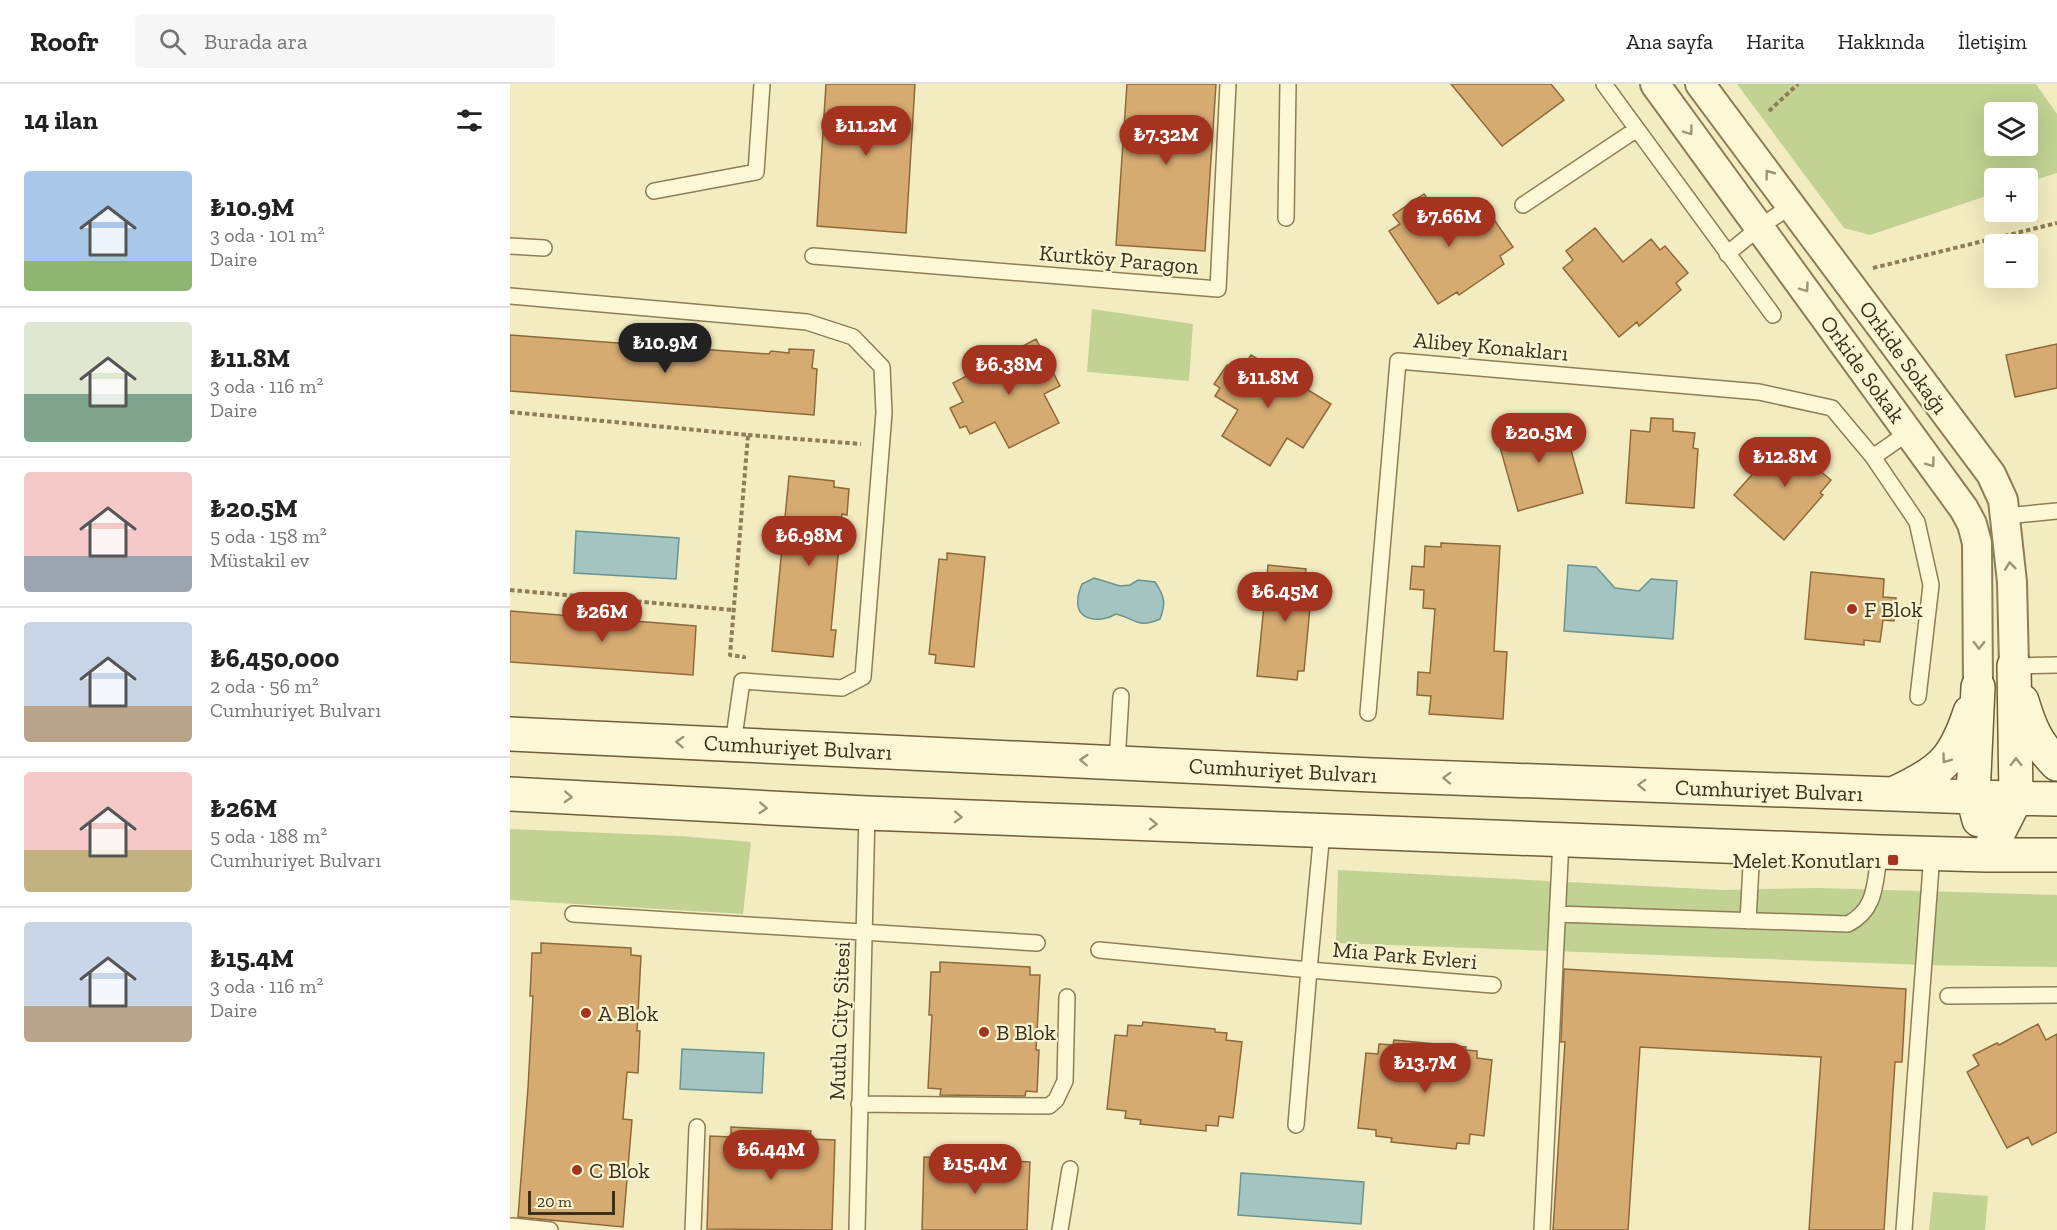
<!DOCTYPE html>
<html lang="tr">
<head>
<meta charset="utf-8">
<style>
  body { margin:0; font-family:"Zilla Slab",serif; background:#f6f6f6; color:#222; height:100vh; display:flex; flex-direction:column; font-size:22px; white-space:nowrap }
  * { box-sizing:border-box; margin:0 }
  p { font-size:20px; color:#767676 }
  .icon { flex:none; width:33px; height:33px; fill:none; stroke:currentColor; stroke-width:2; stroke-linecap:round; stroke-linejoin:round }
  .map { position:relative; flex:1; overflow:hidden }
  .sheet { display:flex; flex-direction:column; background:#fff; width:510px }
  .sheet>* { flex:none }
  .buttons { position:absolute; left:1474px; top:18px; display:grid; gap:12px }
  .buttons a { display:grid; place-items:center; width:54px; height:54px; border-radius:6px; background:#fff; box-shadow:0 6px 24px #0002; font-size:30px }
  .scale { position:absolute; left:18px; bottom:15px; width:87px; box-sizing:border-box; padding-left:6px; border:3px solid #3c301c; border-top:0; font-size:16px; line-height:21px; white-space:nowrap; color:#3c301c; -webkit-text-stroke:4px #f9f4d1; paint-order:stroke }
  .price { position:absolute; translate:-50% -51px; padding:0 14px; border-radius:21px; background:#a4331f; color:#fff; font-size:20px; line-height:39px; filter:drop-shadow(0 2px 3px #0008) }
  .price::after { content:''; position:absolute; left:50%; top:36px; width:18px; height:14px; margin-left:-9px; background:inherit; clip-path:polygon(0 0,100% 0,50% 100%) }
  .price.on { background:#222; color:#fff }
  ul { padding:0; list-style:none }
  li { display:flex; align-items:center; gap:18px; height:150px; padding:0 24px }
  li+li { border-top:2px solid #e0e0e0 }
  li span { display:grid; place-items:center; flex:none; width:168px; height:120px; border-radius:6px; color:#555 }
  li>.icon { margin-inline-start:auto }
  span .icon { width:72px; height:72px; fill:#fffc; stroke-width:1 }
  li b { font-size:26px }
  h2 { display:flex; justify-content:space-between; align-items:center; height:72px; padding:0 24px; font-size:26px }
  header { display:flex; align-items:center; gap:36px; box-sizing:border-box; height:84px; padding:0 30px; background:#fff; border-bottom:2px solid #e0e0e0 }
  header strong { font-size:28px }
  nav { display:flex; gap:33px; margin-inline-start:auto; font-size:21px }
  .search { width:420px; height:54px; background:#f6f6f6; display:flex; align-items:center; gap:15px; box-sizing:border-box; padding:0 21px; border-radius:6px; color:#767676; font-size:22px }
  main { display:flex; flex:1; min-height:0 }
  .map>svg:first-child { display:block }
  .green { fill:#c1d293; fill-rule:evenodd }
  .water { fill:#a3c4c0; stroke:#699490; stroke-width:1.5 }
  .building { fill:#d5ab72; stroke:#906939; stroke-width:1.5 }
  .lines { fill:none; stroke-linecap:round; stroke-linejoin:round }
  .lane-casing { stroke:#8e7d56; stroke-width:18 }
  .street-casing { stroke:#8e7d56; stroke-width:32 }
  .secondary-casing { stroke:#705d39; stroke-width:36 }
  .path { stroke:#8e7d56; stroke-width:4; stroke-dasharray:4.5 3; stroke-linecap:butt }
  .lane { stroke:#fcf7d4; stroke-width:15 }
  .street { stroke:#fcf7d4; stroke-width:28 }
  .secondary { stroke:#fcf7d4; stroke-width:33 }
  .oneway { stroke:#9c9478 }
  .poi-dot { fill:#a4331f; stroke:#f9f4d1; stroke-width:2 }
  .labels { text-anchor:middle; stroke-width:4.5; stroke-linejoin:round; paint-order:stroke }
  .street-label { font-size:22px; fill:#3c301c; stroke:#f9f4d1 }
  .poi-label { font-size:22px; fill:#3c301c; stroke:#f9f4d1; text-anchor:start }
</style>
</head>
<body>
<header>
<strong>Roofr</strong>
<div class="search"><svg class="icon" aria-label="search" viewBox="0 0 24 24"><circle cx="10" cy="10" r="6"/><path d="M15 15l6 6"/></svg>Burada ara</div>
<nav><a>Ana sayfa</a><a>Harita</a><a>Hakkında</a><a>İletişim</a></nav>
</header>
<main>
<section class="sheet">
<h2>14 ilan<svg class="icon" aria-label="filters" viewBox="0 0 24 24"><path d="M4 7h16M4 17h16"/><circle cx="9" cy="7" r="2"/><circle cx="15" cy="17" r="2"/></svg></h2>
<ul>
<li><span style="background:linear-gradient(#a9c7e8 75%,#8fb573 0)"><svg class="icon" aria-label="home" viewBox="0 0 24 24"><path d="M3 11l9-7 9 7M6 9v11h12V9"/></svg></span><div><b>₺10.9M</b><p>3 oda · 101 m²</p><p>Daire</p></div></li>
<li><span style="background:linear-gradient(#dfe7d0 60%,#7fa58c 0)"><svg class="icon" aria-label="home" viewBox="0 0 24 24"><path d="M3 11l9-7 9 7M6 9v11h12V9"/></svg></span><div><b>₺11.8M</b><p>3 oda · 116 m²</p><p>Daire</p></div></li>
<li><span style="background:linear-gradient(#f6c9c9 70%,#9aa5b1 0)"><svg class="icon" aria-label="home" viewBox="0 0 24 24"><path d="M3 11l9-7 9 7M6 9v11h12V9"/></svg></span><div><b>₺20.5M</b><p>5 oda · 158 m²</p><p>Müstakil ev</p></div></li>
<li><span style="background:linear-gradient(#c9d6e8 70%,#b9a48a 0)"><svg class="icon" aria-label="home" viewBox="0 0 24 24"><path d="M3 11l9-7 9 7M6 9v11h12V9"/></svg></span><div><b>₺6,450,000</b><p>2 oda · 56 m²</p><p>Cumhuriyet Bulvarı</p></div></li>
<li><span style="background:linear-gradient(#f6c9c9 65%,#c2b280 0)"><svg class="icon" aria-label="home" viewBox="0 0 24 24"><path d="M3 11l9-7 9 7M6 9v11h12V9"/></svg></span><div><b>₺26M</b><p>5 oda · 188 m²</p><p>Cumhuriyet Bulvarı</p></div></li>
<li><span style="background:linear-gradient(#c9d6e8 70%,#b9a48a 0)"><svg class="icon" aria-label="home" viewBox="0 0 24 24"><path d="M3 11l9-7 9 7M6 9v11h12V9"/></svg></span><div><b>₺15.4M</b><p>3 oda · 116 m²</p><p>Daire</p></div></li>
</ul>
</section>
<div class="map">
<svg width="1547" height="1146" viewBox="0 0 1547 1146">
  <rect width="100%" height="100%" fill="#f3ecc0"/>
  <path class="green" d="M1227,0H1526L1547,30V89L1518,98V94H1485V109L1360,151L1334,144ZM1518,28V62H1485V28Z
    M582,225L683,240L679,297L577,288Z
    M0,745L169,752L241,758L233,830L0,816Z
    M828,786L1212,806L1308,804L1547,811V883L1414,881L826,859Z
    M1423,1108L1478,1112L1475,1146H1419Z"/>
  <path class="water" d="M66,447L169,454L166,495L64,489Z
    M1058,481L1086,483L1105,504L1129,507L1141,495L1167,497L1163,555L1054,547Z
    M584,494L610,502L620,501L628,496L645,498C655,513 656,519 650,535C627,545 627,535 606,530C591,539 565,538 568,514C568,510 570,505 572,500Z
    M172,965L254,969L252,1009L170,1005Z
    M731,1089L854,1098L851,1140L728,1131Z"/>
  <path class="building" d="M316,0H405L396,149L307,142Z
    M617,0H706L695,167L606,161Z
    M941,0H1041L1054,16L992,62Z
    M914,110L939,146L969,126L977,138L983,134L1003,163L990,172L994,180L949,211L947,208L928,220L879,147L890,140L883,131Z
    M1085,144L1113,178L1141,155L1150,166L1155,162L1178,189L1166,199L1171,206L1129,242L1127,238L1109,253L1053,184L1063,176L1056,167Z
    M0,251L259,270L261,267L279,269V265L304,266L302,284L307,285L304,331L0,307Z
    M526,255L550,302L534,310L549,339L499,364L485,338L460,350L456,342L450,344L440,324L453,318L443,299Z
    M1547,260V304L1505,313L1496,271Z
    M741,271L821,320L793,364L777,354L760,382L712,352L728,326L705,312L710,304L704,300L717,281L729,289Z
    M1024,332L1027,343L1048,337L1053,353L1057,352L1073,409L1008,427L988,356L1006,351L1002,338Z
    M1141,334L1163,335V347L1185,349L1183,364L1188,365L1184,424L1116,419L1121,346L1140,348Z
    M1273,356L1286,368L1295,358L1312,374L1304,382L1321,396L1310,409L1313,411L1274,456L1224,411Z
    M279,392L324,397V403L339,405L337,431L332,430L321,546H326L323,573L262,567Z
    M931,459L990,462L984,567L997,568L993,635L919,630L921,612L907,611L908,588L920,589L925,525L913,524L914,506L900,505L902,482L914,483L915,462L931,463Z
    M437,469L475,473L464,583L425,579L426,571L419,570L429,475L437,476Z
    M758,481L796,485L795,492H803L794,587H788L787,596L747,592Z
    M1301,488L1374,495L1373,513L1386,514L1384,537L1373,536L1370,558L1354,556V561L1295,555Z
    M0,527L186,542L183,591L0,578Z
    M31,859L121,864V871L131,872L127,947H130L128,989L117,988L113,1035L122,1036L113,1143L8,1133L18,1004L23,912H20L22,869H31Z
    M430,878L520,883V891H530L526,966H529L527,1008L516,1007L515,1012L430,1011L431,1005L418,1004L422,931H419L421,888H430Z
    M1054,885L1396,905L1392,978H1385L1374,1146H1299L1311,973L1130,963L1118,1146H1043L1055,958H1051Z
    M633,938L705,945V948L717,949L716,956L732,958L723,1034L709,1032L708,1042L696,1041V1047L630,1040L631,1036L615,1034L616,1027L597,1025L605,951L617,952L618,941L632,942Z
    M1528,940L1536,956L1547,950V1048L1522,1061L1518,1053L1497,1064L1457,988L1469,981L1463,971L1487,959L1489,961Z
    M884,956L956,963V966L967,967V974L982,976L974,1052L960,1050L959,1060L947,1059L946,1065L881,1058L882,1054L866,1052V1046L848,1044L856,969L868,970L869,960L883,961Z
    M221,1043L301,1047L300,1055L325,1056L322,1146L197,1145L200,1052L221,1053Z
    M414,1073L520,1078L517,1146H412Z"/>
  <g class="lines">
    <defs>
      <path id="lane" d="M1094,0L1263,231
        M144,107L246,88L252,0
        M1013,121L1127,45
        M776,134L778,0
        M0,162L34,164
        M1217,170L1250,143L1282,121
        M303,172L708,205L718,0
        M0,212L297,238L343,253L372,283L374,329L353,593L332,604L232,597L223,660
        M1363,373L1407,438L1421,501L1408,613
        M1495,432L1547,427
        M1504,582L1547,581
        M858,629L888,277L1249,308L1322,324L1363,373L1399,348
        M607,678L611,612
        M812,747L799,886L983,901
        M63,830L527,859
        M1047,830L1338,840C1368,824 1364,798 1370,768
        M1238,837L1242,763
        M589,866L799,886L786,1041
        M1438,912L1547,911
        M349,1020L539,1022L546,1016L555,997L557,913
        M2,1142L40,1146
        M183,1146L187,1043
        M347,1146L357,729
        M550,1146L560,1085
        M1032,1146L1051,756
        M1394,1146L1422,769"/>
      <path id="street" d="M1145,0L1454,425L1462,440L1467,459L1468,603
        M1190,0L1481,390L1493,416L1502,498L1504,582"/>
      <path id="secondary" d="M1468,603L1463,713L1469,736
        M1512,617C1520,644 1527,660 1547,680
        M0,650L862,691L1463,713L1547,715
        M1385,709C1430,688 1444,677 1460,628
        M0,710L357,729L1370,768L1477,771H1547
        M1477,771L1506,714L1504,582"/>
    </defs>
    <use href="#lane" class="lane-casing"/>
    <use href="#street" class="street-casing"/>
    <use href="#secondary" class="secondary-casing"/>
    <path class="path" d="M1259,27L1288,0
      M1363,184L1547,139
      M0,328L238,351L220,571L234,573V575
      M238,351L351,360
      M0,506L223,526"/>
    <use href="#lane" class="lane"/>
    <use href="#street" class="street"/>
    <use href="#secondary" class="secondary"/>
  </g>
  <defs><path id="oneway-chevron" d="M-2-3.5L2.5 0L-2 3.5" fill="none" stroke-width="1.6" stroke-linecap="round" stroke-linejoin="round" transform="scale(1.5)"/></defs>
  <g class="oneway">
    <use href="#oneway-chevron" transform="translate(1179 47) rotate(54)"/>
    <use href="#oneway-chevron" transform="translate(1259 90) rotate(-127)"/>
    <use href="#oneway-chevron" transform="translate(1295 204) rotate(54)"/>
    <use href="#oneway-chevron" transform="translate(1421 379) rotate(54)"/>
    <use href="#oneway-chevron" transform="translate(1500 482) rotate(-96)"/>
    <use href="#oneway-chevron" transform="translate(1469 561) rotate(90)"/>
    <use href="#oneway-chevron" transform="translate(170 658) rotate(-177)"/>
    <use href="#oneway-chevron" transform="translate(1436 675) rotate(126)"/>
    <use href="#oneway-chevron" transform="translate(574 676) rotate(-177)"/>
    <use href="#oneway-chevron" transform="translate(1506 678) rotate(-91)"/>
    <use href="#oneway-chevron" transform="translate(937 694) rotate(-178)"/>
    <use href="#oneway-chevron" transform="translate(1132 701) rotate(-178)"/>
    <use href="#oneway-chevron" transform="translate(58 713) rotate(3)"/>
    <use href="#oneway-chevron" transform="translate(253 724) rotate(3)"/>
    <use href="#oneway-chevron" transform="translate(448 733) rotate(2)"/>
    <use href="#oneway-chevron" transform="translate(643 740) rotate(2)"/>
  </g>
  <g class="poi-dot">
    <circle cx="1342" cy="525" r="6"/>
    <rect x="1377" y="770" width="12" height="12" rx="3"/>
    <circle cx="76" cy="929" r="6"/>
    <circle cx="474" cy="948" r="6"/>
    <circle cx="67" cy="1086" r="6"/>
  </g>
  <g class="labels">
    <g class="street-label">
      <text transform="translate(609 175) rotate(5)" y="8">Kurtköy Paragon</text>
      <text transform="translate(981 262) rotate(5)" y="8">Alibey Konakları</text>
      <text transform="translate(1394 273) rotate(54)" y="8">Orkide Sokağı</text>
      <text transform="translate(1353 285) rotate(54)" y="8">Orkide Sokak</text>
      <text transform="translate(288 663) rotate(3)" y="8">Cumhuriyet Bulvarı</text>
      <text transform="translate(773 686) rotate(3)" y="8">Cumhuriyet Bulvarı</text>
      <text transform="translate(1259 706) rotate(2)" y="8">Cumhuriyet Bulvarı</text>
      <text transform="translate(895 871) rotate(5)" y="8">Mia Park Evleri</text>
      <text transform="translate(329 937) rotate(-88)" y="8">Mutlu City Sitesi</text>
    </g>
    <g class="poi-label">
      <text x="1354" y="533">F Blok</text>
      <text x="1371" y="784" text-anchor="end">Melet Konutları</text>
      <text x="88" y="937">A Blok</text>
      <text x="486" y="956">B Blok</text>
      <text x="79" y="1094">C Blok</text>
    </g>
  </g>
</svg>
<div class="buttons">
<a><svg class="icon" aria-label="layers" viewBox="0 0 24 24"><path d="M12 4l9 5-9 5-9-5zM3 14l9 5 9-5"/></svg></a>
<a>+</a>
<a>−</a>
</div>
<div class="scale">20 m</div>
<b class="price" style="left:356px;top:73px">₺11.2M</b>
<b class="price" style="left:656px;top:82px">₺7.32M</b>
<b class="price" style="left:939px;top:164px">₺7.66M</b>
<b class="price on" style="left:155px;top:290px">₺10.9M</b>
<b class="price" style="left:499px;top:312px">₺6.38M</b>
<b class="price" style="left:758px;top:325px">₺11.8M</b>
<b class="price" style="left:1029px;top:380px">₺20.5M</b>
<b class="price" style="left:1275px;top:404px">₺12.8M</b>
<b class="price" style="left:299px;top:483px">₺6.98M</b>
<b class="price" style="left:775px;top:539px">₺6.45M</b>
<b class="price" style="left:92px;top:559px">₺26M</b>
<b class="price" style="left:915px;top:1010px">₺13.7M</b>
<b class="price" style="left:261px;top:1097px">₺6.44M</b>
<b class="price" style="left:465px;top:1111px">₺15.4M</b>
</div>
</main>
</body>
</html>
